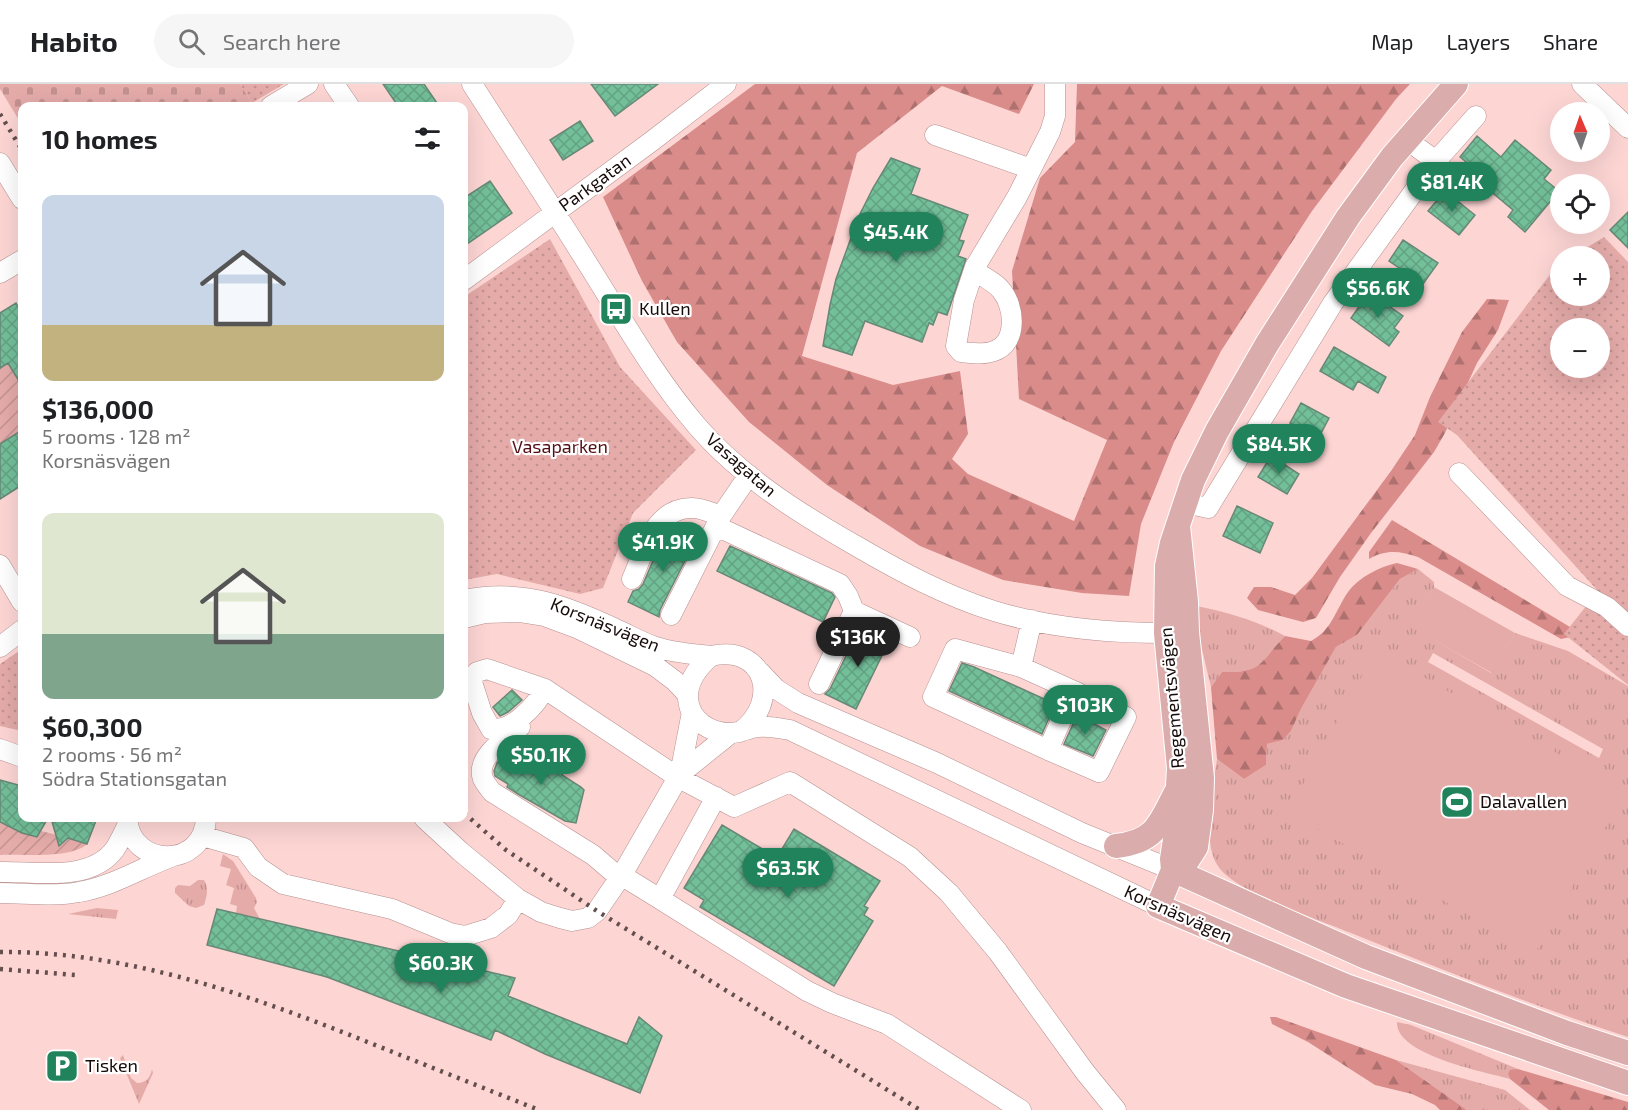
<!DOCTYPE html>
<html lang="en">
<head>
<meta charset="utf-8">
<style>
  body { margin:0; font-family:"Exo 2",sans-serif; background:#f6f6f6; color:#202124; height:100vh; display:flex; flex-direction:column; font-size:22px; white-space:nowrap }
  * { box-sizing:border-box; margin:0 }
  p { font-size:20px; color:#757577 }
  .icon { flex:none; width:33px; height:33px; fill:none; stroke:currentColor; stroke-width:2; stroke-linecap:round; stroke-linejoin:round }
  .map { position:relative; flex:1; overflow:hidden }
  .details { position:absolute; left:18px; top:18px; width:450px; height:720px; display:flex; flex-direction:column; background:#fff; border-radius:12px; box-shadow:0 6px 24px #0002 }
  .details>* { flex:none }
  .needle { width:39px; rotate:358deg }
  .fabs { position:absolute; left:1550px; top:18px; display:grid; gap:12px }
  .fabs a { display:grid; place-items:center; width:60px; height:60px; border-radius:50%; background:#fff; box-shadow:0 6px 24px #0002; font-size:30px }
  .price { position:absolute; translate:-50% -51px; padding:0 14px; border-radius:21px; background:#21835c; color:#fff; font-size:20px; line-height:39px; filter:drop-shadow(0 2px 3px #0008) }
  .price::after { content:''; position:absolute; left:50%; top:36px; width:18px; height:14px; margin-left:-9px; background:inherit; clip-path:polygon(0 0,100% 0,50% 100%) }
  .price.selected { background:#222; color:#fff }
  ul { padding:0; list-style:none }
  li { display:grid; align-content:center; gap:12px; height:318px; padding:0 24px }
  li span { display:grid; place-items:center; height:186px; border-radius:12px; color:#555 }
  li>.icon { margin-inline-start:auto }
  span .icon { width:108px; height:108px; fill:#fffc; stroke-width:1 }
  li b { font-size:26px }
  h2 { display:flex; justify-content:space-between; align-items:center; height:72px; padding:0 24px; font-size:26px }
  header { display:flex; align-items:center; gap:36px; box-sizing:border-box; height:84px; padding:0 30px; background:#fff; border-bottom:2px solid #e0e0e0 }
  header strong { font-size:28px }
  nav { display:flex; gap:33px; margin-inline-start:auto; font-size:21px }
  .search { width:420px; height:54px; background:#f6f6f6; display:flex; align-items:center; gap:15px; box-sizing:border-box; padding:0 21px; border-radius:33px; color:#757577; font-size:22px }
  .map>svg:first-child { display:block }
  .grass { fill:url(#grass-tufts); fill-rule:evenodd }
  .forest { fill:url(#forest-firs) }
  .cemetery { fill:url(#cemetery-stones) }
  .park { fill:url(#park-dots); fill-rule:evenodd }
  .garden { fill:url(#garden-furrows) }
  .pitch { fill:#e4aba9 }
  .building { fill:url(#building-cross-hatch); stroke:#688877; stroke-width:1.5 }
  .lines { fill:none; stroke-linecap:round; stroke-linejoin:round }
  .minor-casing { stroke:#b5908f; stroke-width:21 }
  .major-casing { stroke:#fff; stroke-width:26 }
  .minor { stroke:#fff; stroke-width:20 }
  .major { stroke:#dbacac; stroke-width:24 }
  .rail { stroke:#644f4e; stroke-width:4.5; stroke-dasharray:3 6; stroke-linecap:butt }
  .labels { text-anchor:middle; stroke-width:4.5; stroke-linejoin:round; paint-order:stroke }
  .street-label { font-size:18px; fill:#170b0a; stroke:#fff }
  .poi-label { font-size:18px; fill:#170b0a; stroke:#fff; text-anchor:start }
  .park-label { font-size:18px; fill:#530f15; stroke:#fff }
</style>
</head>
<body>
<header>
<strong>Habito</strong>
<div class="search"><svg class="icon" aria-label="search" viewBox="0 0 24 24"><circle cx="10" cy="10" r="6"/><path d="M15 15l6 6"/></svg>Search here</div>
<nav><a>Map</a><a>Layers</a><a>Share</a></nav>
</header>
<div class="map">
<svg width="1628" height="1026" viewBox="0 0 1628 1026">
  <defs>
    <pattern id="grass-tufts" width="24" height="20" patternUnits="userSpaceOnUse" patternTransform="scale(1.5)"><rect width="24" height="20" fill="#e4aba9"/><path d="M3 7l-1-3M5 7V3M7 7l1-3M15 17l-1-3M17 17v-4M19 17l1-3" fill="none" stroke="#c39290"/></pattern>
    <pattern id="forest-firs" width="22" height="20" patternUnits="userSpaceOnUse" patternTransform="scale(1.5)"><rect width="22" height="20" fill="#d98c8a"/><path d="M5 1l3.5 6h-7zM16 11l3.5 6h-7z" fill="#af716f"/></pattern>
    <pattern id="cemetery-stones" width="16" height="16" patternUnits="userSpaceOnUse" patternTransform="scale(1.5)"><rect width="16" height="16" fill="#e4aba9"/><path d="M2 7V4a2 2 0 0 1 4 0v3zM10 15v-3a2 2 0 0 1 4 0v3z" fill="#c39290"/></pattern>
    <pattern id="park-dots" width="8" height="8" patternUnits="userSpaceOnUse" patternTransform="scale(1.5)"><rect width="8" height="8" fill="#e4aba9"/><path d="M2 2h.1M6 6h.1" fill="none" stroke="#c39290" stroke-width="1.8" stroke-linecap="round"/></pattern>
    <pattern id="garden-furrows" width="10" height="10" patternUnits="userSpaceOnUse" patternTransform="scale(1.5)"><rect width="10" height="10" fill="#e4aba9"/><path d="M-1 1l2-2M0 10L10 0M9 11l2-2" fill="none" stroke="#c39290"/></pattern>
    <pattern id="building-cross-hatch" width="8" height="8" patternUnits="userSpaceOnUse" patternTransform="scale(1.5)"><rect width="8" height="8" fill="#73bf9a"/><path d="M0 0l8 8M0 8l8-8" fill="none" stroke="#63a383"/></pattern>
  </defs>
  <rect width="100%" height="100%" fill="#fdd6d4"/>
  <path class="grass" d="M1418,485L1434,498V503L1412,543L1491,589L1515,549L1568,567L1628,602V953C1534,922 1442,886 1351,849C1320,836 1234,808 1218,782C1201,757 1213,703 1217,675L1244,695L1266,681L1267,660L1283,656L1291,647L1301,625L1336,563L1357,551L1400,495ZM1433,569L1603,665L1599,674L1428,578Z
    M1196,522C1228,528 1257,537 1285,552C1259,578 1264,589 1222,588L1211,603L1192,524Z
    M223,770L233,777L256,814L257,818L254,824L260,835L236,829L237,822L230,820L234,804L226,801L231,785L220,782Z
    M198,796H204C209,804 207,812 204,821L196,824L189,822L175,809V804L178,801L190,802Z
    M97,824L118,826L116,835L68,830Z
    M1397,938L1411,941L1518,985L1508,990L1510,995C1485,988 1395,971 1397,938Z
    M123,971L131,994L137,999C146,999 150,994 152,985L153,989L139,1020L120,974Z
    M1396,976L1505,1006L1530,1026H1467Z"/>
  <path class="forest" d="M755,0H1034L1019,30L942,2L857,69L802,272L893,301L960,287L968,350L952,375L968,390L1074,437L1107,356L1019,315L1012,187L1040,94L1075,58L1077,0H1410L1396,15L1312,127L1221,267L1174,358L1141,440L1129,512L1082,509L1003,496L920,462L827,401L749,338L677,258L642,197L603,113Z
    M1487,215L1509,216L1498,246L1477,279L1445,349L1434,368L1371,449L1340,493L1316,534L1303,538L1258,526L1247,514L1254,503H1271L1295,511L1312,494L1391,387L1415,351L1430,313L1462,248Z
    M1392,436L1570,543L1575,552L1561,555L1418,473C1400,467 1386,465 1369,475V468Z
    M1397,479L1418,485L1400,495L1357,551L1336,563L1301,625L1291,647L1283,656L1267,660L1266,681L1244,695L1217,675L1211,603L1222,588C1264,589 1259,578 1285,552L1311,557C1332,546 1335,527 1348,508C1359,493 1379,483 1397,479Z
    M1270,933H1276L1396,976L1467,1026H1440L1435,1021L1412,1010L1375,1001L1308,958L1272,940Z
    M1518,985L1628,1018V1026H1549L1510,995L1508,990L1510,986Z"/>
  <path class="cemetery" d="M0,0H240L252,19L247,22H22V41L0,5Z"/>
  <path class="park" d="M240,0H284L252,19Z
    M1604,153L1628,178V601L1564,550L1598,507L1457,351L1438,338L1555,184L1560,181V212H1599V172H1573ZM1560,244H1599V284H1560Z
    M550,155L620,283L696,366L633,429L603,504L580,510L497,490L464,496V213Z
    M22,565V647L0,642V580Z"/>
  <path class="garden" d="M8,279L16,291L22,288V346L0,360V284Z
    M0,736L6,738L7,741L13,744L19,741L21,748L37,753L41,747L57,751L60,757L64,758L68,754L87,760C72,775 21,770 0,771Z"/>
  <path class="pitch" d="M1434,503L1515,549L1492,589L1411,543Z
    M1376,566L1625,708L1535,869L1288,728Z"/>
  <path class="building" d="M383,0H424L439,22H398Z
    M591,0H658L615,32Z
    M580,37L593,57L563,76L550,56Z
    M1477,52L1501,73L1515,56L1551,86L1544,95L1559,107L1525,148L1508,133L1513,126L1483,101L1488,96L1460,73Z
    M891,74L920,85L911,110L968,131L959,156L964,157L958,172L966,175L947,231L938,228L933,241L929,239L922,258L865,237L852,271L823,262L830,221L836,195L859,132L873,104Z
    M490,97L512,129L464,162V114Z
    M1445,107L1475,131L1459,151L1428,127Z
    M1628,128V164L1610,146Z
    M1403,156L1438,179L1423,200L1389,177Z
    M1369,208L1403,232L1394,244L1399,248L1389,262L1351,234Z
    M16,219L22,230V302L8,279L0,284V229Z
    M1334,263L1386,293L1378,309L1358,297L1353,306L1320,287Z
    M1301,319L1329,334L1318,355L1290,339Z
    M22,346V401L0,415V360Z
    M1271,372L1299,390L1287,410L1258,393Z
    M1237,422L1273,439L1260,469L1223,452Z
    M670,446L695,457L660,526L659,533L628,518L633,507L639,505L643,500L658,465Z
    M730,462L832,509L835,513L823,538L717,487Z
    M860,543L889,557L856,625L825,610L830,605Z
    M962,579L974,583L1055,620L1042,650L949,607Z
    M512,606L522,616L508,628L500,632L493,623Z
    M1077,631L1106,646L1093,672L1064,660Z
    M509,666L544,686L548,679L564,687L562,691L581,703L584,706L576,739L565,737L518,710L507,703L508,700L495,692L494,687L497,679Z
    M0,696L22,702V734H48L37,753L22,749L0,738Z
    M51,734H97L87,760L68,754L59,762Z
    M722,741L771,770L774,767L779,770L794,745L880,797L864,822L868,824L864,831L873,837L834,902L700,823L704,816L684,804Z
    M217,825L515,894L508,912L627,960L639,933L662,952L640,1009L545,970L495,946L491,956L327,893L207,861Z"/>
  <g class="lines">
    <defs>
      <path id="minor" d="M334,0L349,22
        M472,0C511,61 551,121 589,182C623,236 655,293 697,342C741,393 800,430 858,463C901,488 946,512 994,527C1049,544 1108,549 1166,549
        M1582,0L1628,44
        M271,22L308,0
        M935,51L1031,85
        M1407,56L1436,77
        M0,79L22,115
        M974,187C982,192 995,198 1001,206C1015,222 1018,259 994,267C984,271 972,269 961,268L956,262L964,216L975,183L1017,113L1050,48L1055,32V0
        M0,189L22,176
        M464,196L652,57L726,0
        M1459,389L1567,502L1607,523L1628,542
        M1185,419L1208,424L1333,219L1436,77L1476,32
        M716,442L840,500L848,512L854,527L819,600
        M0,481L22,518
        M632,495C645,466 654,423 693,424C702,424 712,429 721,432
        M464,516C522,504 567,522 618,546C631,552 643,559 656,563C674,569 693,570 711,572
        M854,527L910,553
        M671,531L721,432L749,391
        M464,534L485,529L519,528L544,532L579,545L655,582L675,597L688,611
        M1032,536L1021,583L1074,607L1048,666L1099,688L1126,633L1074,607
        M0,563L22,546
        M1021,583L955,565L933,613L1048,666
        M760,588L776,605L798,619L937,679L1082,749L1173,786
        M545,605C535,622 512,648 491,645L482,629L471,595L477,588L487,585L545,605L679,694L734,723L790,698L910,773L949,809L998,868L1085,988L1116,1026
        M520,643C506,654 475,673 483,695C485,699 489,704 492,708L593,771L620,794
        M740,648C781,618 766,560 711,572C698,583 687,597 688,615C690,637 710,649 731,649C740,649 748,644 758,643C768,642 779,644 790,646L1158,822
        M0,665L22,673
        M680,690L731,649
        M716,713L660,815L807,907L832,919L887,940L1021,1026
        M127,734C131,785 204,785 206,734
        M424,734L461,768L518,815L541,828L560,834L572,837L588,834L597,827L623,789L680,690L692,628
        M202,752L244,764L258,783L283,800L392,825L450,849L465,852L491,844L508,831L518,815
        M0,788C35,787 90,799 115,765C120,757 124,748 128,740
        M621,791L660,815
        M0,809C26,809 54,813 79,808C111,803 141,784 171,773"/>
      <path id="major" d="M1178,442L1186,518L1187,548L1202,694L1201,726L1196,763L1185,780L1173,786L1158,822L1346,902L1628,999
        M1116,762C1154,758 1159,742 1175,710
        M1173,786L1172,775L1181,717L1178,702L1179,684L1166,549L1167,482L1172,459L1193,396L1217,347L1267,260L1348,133L1392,73L1456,0
        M1173,786L1366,873L1567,949L1628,969"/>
    </defs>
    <use href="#minor" class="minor-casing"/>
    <use href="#major" class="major-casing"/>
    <use href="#minor" class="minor"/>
    <use href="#major" class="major"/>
    <path class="rail" d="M0,30L22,66
      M464,729L506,766L597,827L920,1026
      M0,868C126,867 250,911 365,957C423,980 481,1003 539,1026
      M0,885L75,891"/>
  </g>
  <defs>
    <symbol id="bus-square" viewBox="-11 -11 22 22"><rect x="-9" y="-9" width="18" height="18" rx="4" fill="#21835c" stroke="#fff"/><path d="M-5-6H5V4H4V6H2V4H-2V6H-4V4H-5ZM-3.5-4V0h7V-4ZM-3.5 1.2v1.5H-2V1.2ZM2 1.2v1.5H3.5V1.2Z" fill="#fff"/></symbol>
    <symbol id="stadium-square" viewBox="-11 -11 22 22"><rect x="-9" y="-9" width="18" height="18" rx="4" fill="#21835c" stroke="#fff"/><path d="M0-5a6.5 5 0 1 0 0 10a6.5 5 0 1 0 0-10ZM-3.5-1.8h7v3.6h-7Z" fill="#fff"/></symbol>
    <symbol id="parking-square" viewBox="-11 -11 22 22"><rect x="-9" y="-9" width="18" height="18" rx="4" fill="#21835c" stroke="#fff"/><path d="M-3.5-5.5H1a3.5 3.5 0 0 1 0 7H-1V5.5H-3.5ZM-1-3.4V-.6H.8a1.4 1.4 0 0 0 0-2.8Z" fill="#fff"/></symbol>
  </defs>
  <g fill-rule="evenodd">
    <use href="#bus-square" x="597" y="206" width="38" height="38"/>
    <use href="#stadium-square" x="1438" y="699" width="38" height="38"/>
    <use href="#parking-square" x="43" y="963" width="38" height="38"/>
  </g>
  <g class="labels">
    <g class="street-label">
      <text transform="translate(595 99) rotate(-36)" y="6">Parkgatan</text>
      <text transform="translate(741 381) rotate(41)" y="6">Vasagatan</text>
      <text transform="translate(605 541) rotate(22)" y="6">Korsnäsvägen</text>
      <text transform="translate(1172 614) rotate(-95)" y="6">Regementsvägen</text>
      <text transform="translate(1178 830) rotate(24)" y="6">Korsnäsvägen</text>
    </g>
    <g class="poi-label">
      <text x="639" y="231">Kullen</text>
      <text x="1480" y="724">Dalavallen</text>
      <text x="85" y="988">Tisken</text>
    </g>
    <g class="park-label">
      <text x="560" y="369">Vasaparken</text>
    </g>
  </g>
</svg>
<div class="fabs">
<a><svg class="needle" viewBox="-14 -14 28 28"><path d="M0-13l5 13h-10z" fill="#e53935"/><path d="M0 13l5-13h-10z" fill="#757577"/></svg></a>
<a><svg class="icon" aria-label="locate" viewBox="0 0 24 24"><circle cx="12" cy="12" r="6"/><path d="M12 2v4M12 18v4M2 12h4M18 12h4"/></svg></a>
<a>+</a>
<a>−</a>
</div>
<b class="price" style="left:1452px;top:129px">$81.4K</b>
<b class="price" style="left:896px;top:179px">$45.4K</b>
<b class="price" style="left:1378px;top:235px">$56.6K</b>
<b class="price" style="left:1279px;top:391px">$84.5K</b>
<b class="price" style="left:663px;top:489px">$41.9K</b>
<b class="price selected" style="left:858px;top:584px">$136K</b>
<b class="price" style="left:1085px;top:652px">$103K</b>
<b class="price" style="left:541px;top:702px">$50.1K</b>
<b class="price" style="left:788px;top:815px">$63.5K</b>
<b class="price" style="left:441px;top:910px">$60.3K</b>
<section class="details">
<h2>10 homes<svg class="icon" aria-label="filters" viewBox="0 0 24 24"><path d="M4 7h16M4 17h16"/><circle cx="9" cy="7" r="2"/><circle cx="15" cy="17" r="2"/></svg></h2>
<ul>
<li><span style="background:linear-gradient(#c9d6e8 70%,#c2b280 0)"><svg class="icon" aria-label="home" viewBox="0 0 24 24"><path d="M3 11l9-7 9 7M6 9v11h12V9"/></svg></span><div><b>$136,000</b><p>5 rooms · 128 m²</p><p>Korsnäsvägen</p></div></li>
<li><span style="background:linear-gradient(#dfe7d0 65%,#7fa58c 0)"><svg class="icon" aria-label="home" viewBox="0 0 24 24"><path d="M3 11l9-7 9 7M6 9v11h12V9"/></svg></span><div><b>$60,300</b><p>2 rooms · 56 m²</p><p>Södra Stationsgatan</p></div></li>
</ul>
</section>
</div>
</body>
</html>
